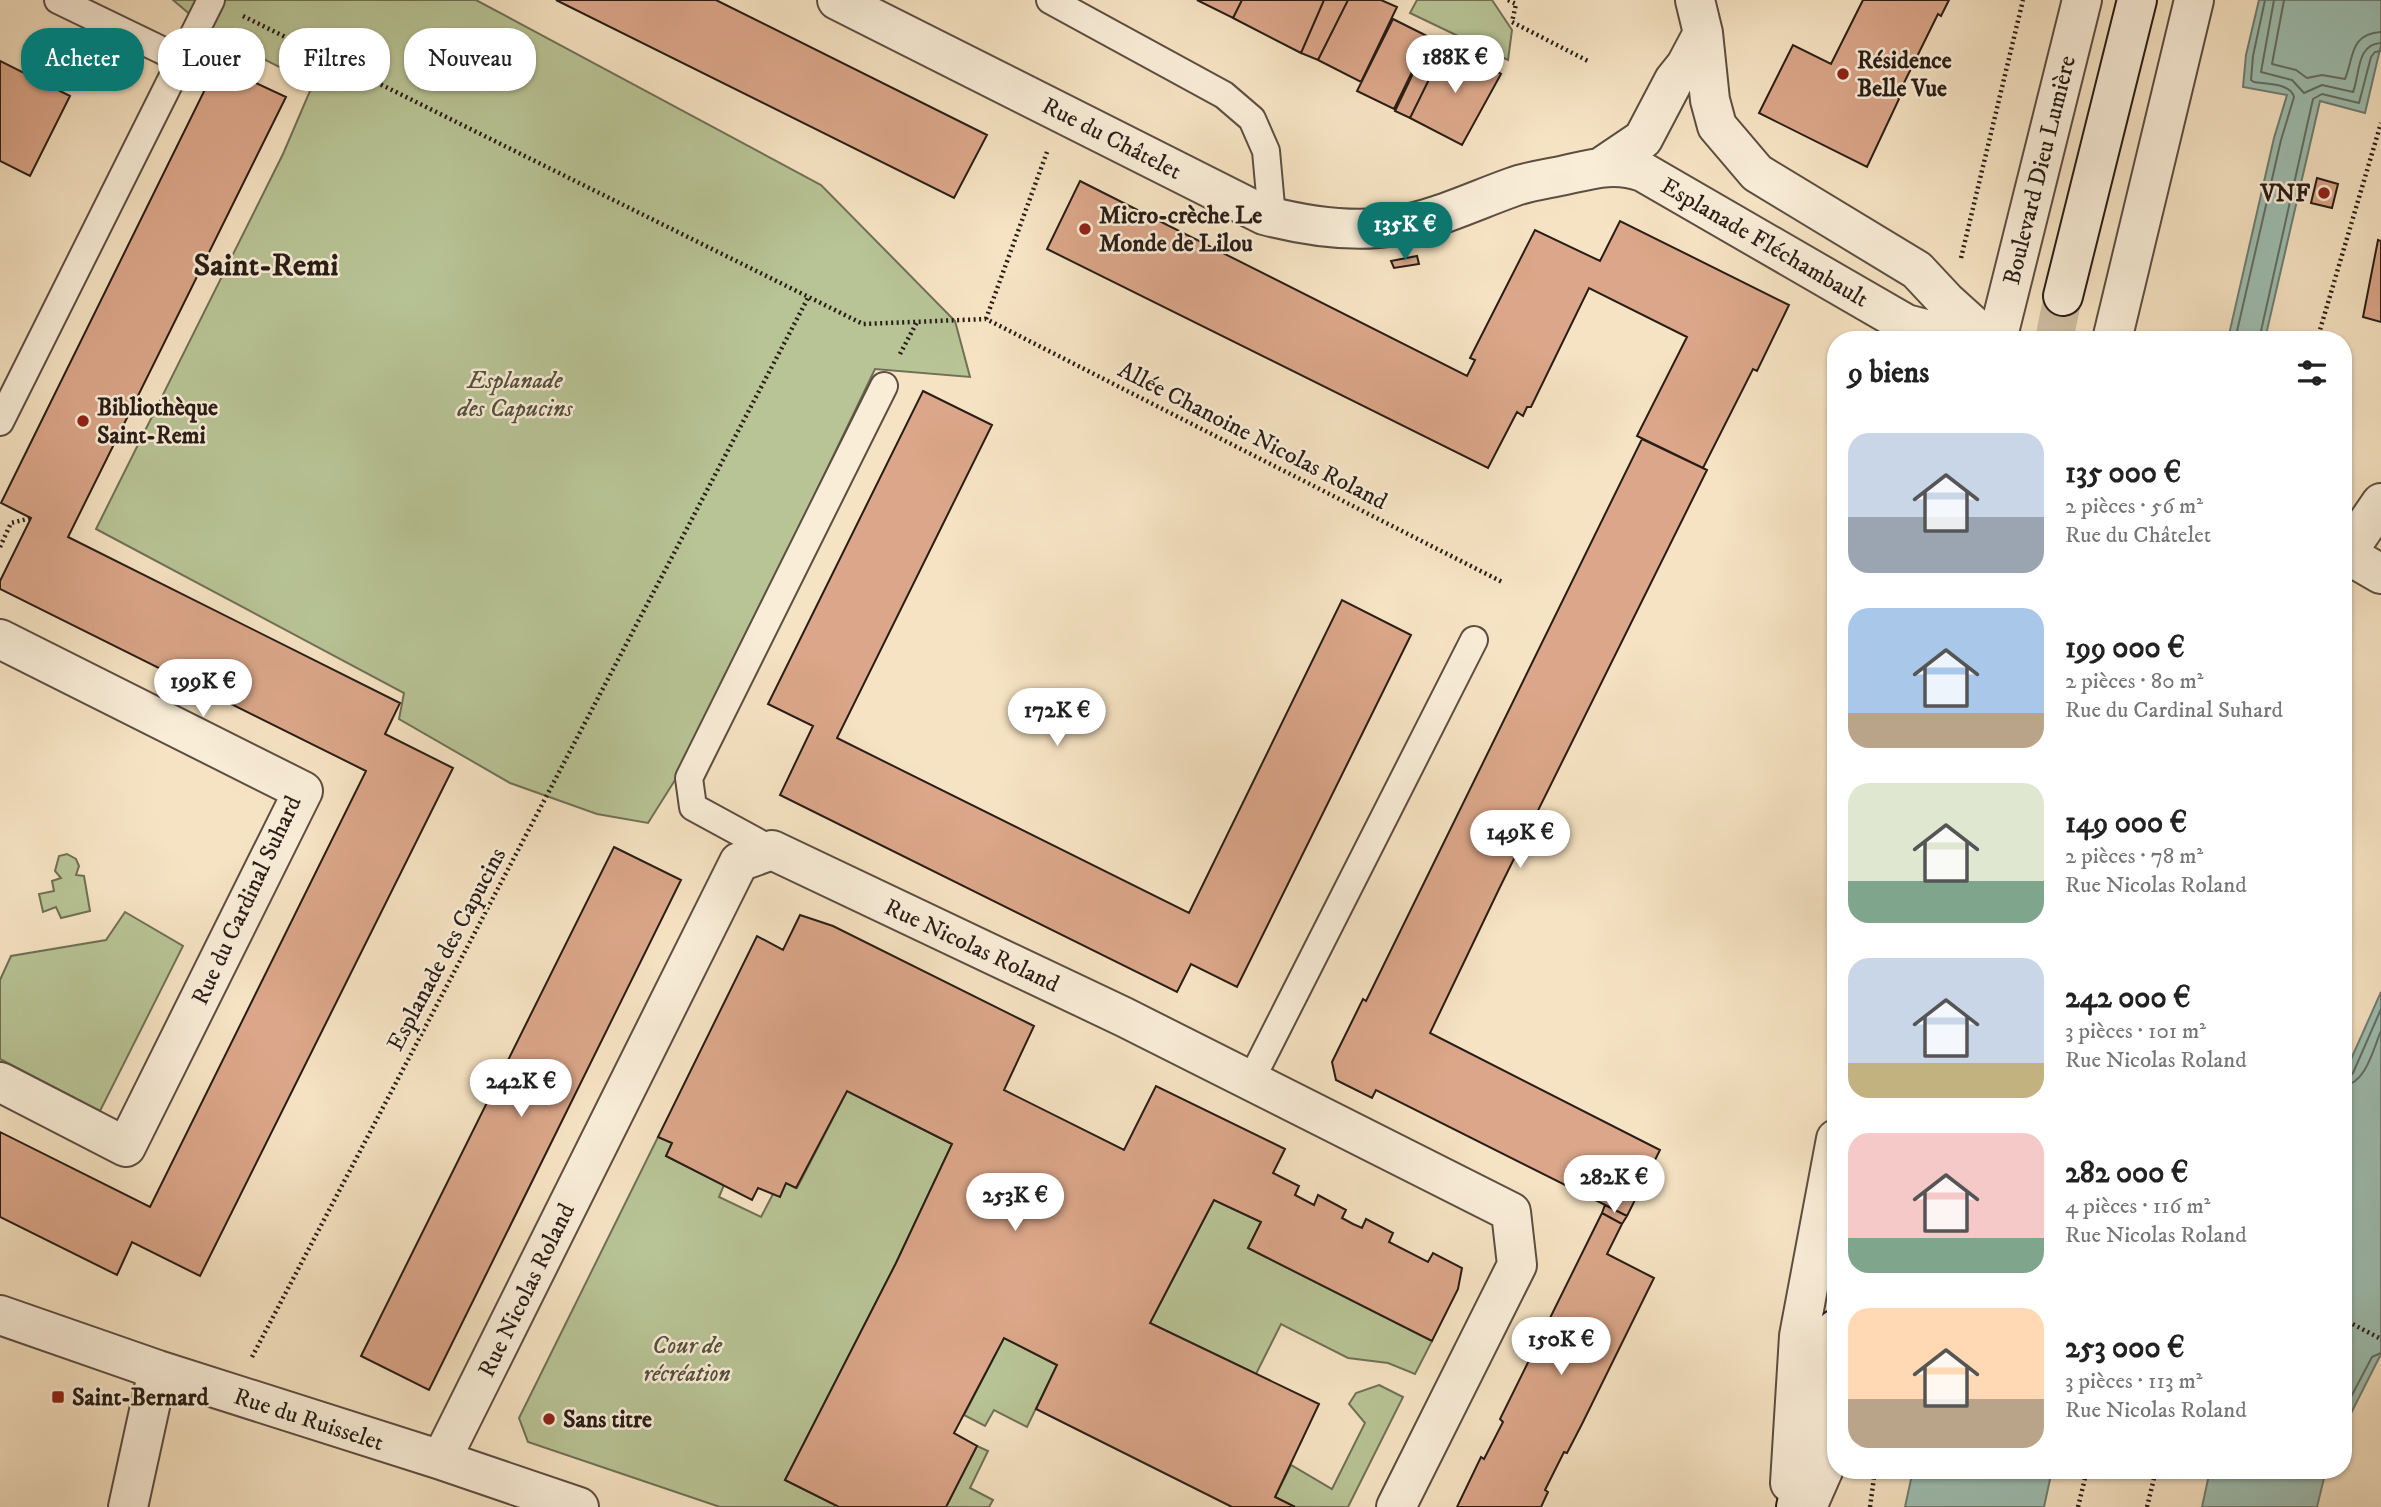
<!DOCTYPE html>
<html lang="fr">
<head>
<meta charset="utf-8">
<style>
  body { margin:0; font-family:"IM FELL DW Pica",serif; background:#f6f6f6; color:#222; height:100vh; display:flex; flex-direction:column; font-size:26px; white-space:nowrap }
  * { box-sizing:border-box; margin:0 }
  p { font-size:23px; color:#767676 }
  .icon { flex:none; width:38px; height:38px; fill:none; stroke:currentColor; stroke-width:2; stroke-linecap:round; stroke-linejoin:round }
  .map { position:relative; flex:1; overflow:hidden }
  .sheet { position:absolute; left:1827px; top:331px; width:525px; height:1148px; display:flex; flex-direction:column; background:#fff; border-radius:28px; box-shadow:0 2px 5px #0004 }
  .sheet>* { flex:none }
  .top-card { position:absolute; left:21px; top:28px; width:665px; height:63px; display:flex; gap:14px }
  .price { position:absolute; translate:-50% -60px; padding:0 16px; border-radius:24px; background:#fff; color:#222; font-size:23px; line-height:46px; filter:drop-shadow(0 2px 4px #0008) }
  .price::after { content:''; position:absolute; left:50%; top:42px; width:21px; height:16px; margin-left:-10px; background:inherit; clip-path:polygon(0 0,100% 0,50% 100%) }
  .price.active { background:#0f766e; color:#fff }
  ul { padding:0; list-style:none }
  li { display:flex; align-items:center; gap:21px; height:175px; padding:0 21px }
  li span { display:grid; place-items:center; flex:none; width:196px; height:140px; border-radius:21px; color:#555 }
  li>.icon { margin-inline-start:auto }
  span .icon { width:84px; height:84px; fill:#fffc; stroke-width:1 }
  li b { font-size:30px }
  h2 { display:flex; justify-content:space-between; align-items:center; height:84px; padding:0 21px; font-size:30px }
  .chip { padding:0 24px; border-radius:28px; background:#fff; box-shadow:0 2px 5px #0004; font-size:24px; line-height:63px }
  .chip.active { background:#0f766e; color:#fff }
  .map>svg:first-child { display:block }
  .green { fill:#b8c496; stroke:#707056; stroke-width:2 }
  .water { fill:#9dbeb1; stroke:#6e7e73; stroke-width:2 }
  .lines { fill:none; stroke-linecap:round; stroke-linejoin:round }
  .shore { stroke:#626e64; stroke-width:2 }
  .building { fill:#dba689; stroke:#281d16; stroke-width:2 }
  .secondary-tunnel { stroke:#cdbba0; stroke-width:38; stroke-dasharray:38 19; stroke-linecap:butt }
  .service-casing { stroke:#5c4e41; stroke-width:30 }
  .minor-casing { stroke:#5c4e41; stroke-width:42 }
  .tertiary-casing { stroke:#5c4e41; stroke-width:42 }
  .secondary-casing { stroke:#281d16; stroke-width:42 }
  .path { stroke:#281d16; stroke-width:4.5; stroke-dasharray:2 3.5; stroke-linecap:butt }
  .service { stroke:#f9edd8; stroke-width:26 }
  .minor { stroke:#f9edd8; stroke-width:38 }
  .tertiary { stroke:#f9edd8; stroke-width:38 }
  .secondary { stroke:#f9edd8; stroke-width:38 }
  .poi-dot { fill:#8f2418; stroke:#f9edd8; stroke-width:2.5 }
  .labels { text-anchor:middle; stroke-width:5; stroke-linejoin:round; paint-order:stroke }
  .poi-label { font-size:24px; font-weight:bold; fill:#281d16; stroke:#f9edd8; text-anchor:start }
  .street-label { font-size:24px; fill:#281d16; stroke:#f9edd8 }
  .park-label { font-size:24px; font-style:italic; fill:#534f3c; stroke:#f9edd8 }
  .district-label { font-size:32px; font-weight:bold; fill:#281d16; stroke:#f9edd8 }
</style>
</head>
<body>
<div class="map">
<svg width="2381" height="1507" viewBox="0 0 2381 1507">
  <rect width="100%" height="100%" fill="#f6e3c3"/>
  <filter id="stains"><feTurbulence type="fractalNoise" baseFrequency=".00286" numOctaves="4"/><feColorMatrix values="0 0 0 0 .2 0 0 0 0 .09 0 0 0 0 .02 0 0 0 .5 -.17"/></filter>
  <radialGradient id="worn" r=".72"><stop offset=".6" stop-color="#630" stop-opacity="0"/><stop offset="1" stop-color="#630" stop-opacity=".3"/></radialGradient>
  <path class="green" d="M173,0H476L821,185L955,321L970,377L875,369L687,761L648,823L597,814L510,783L399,719L404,693L96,529L283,154L313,84L212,33Z
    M1417,0H1492L1512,30L1508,60L1410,13Z
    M67,854L76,859L79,866L76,875L84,876L90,911L61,918L56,907L43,912L39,894L54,891L52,881L61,878L55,871L59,856Z
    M125,912L183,946L100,1111L0,1059V980L11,956L106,940Z
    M847,1091L952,1144L896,1263L785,1480L839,1507H720L528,1442L519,1418L658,1137L672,1143L666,1156L724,1185L719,1197L761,1217L773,1194L786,1183L797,1188Z
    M1214,1200L1261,1222L1248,1248L1432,1341L1415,1374L1388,1363L1348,1358L1281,1324L1256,1374L1150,1323Z
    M1004,1338L1057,1365L1027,1427L994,1410L985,1426L964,1415Z
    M1379,1385L1403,1397L1348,1507H1295L1275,1497L1291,1465L1332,1489L1365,1423L1349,1404L1356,1393Z
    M977,1446L988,1451L970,1488L993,1500L989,1507H946Z"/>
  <path class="water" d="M2259,0H2381V45L2365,113L2320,101L2265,339H2228L2274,138L2287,95L2243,87L2246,55Z
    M2381,992V1354L2343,1429V1077Z
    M1913,1470H2052L2044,1507H1905Z
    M2210,1470H2326L2317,1507H2202Z"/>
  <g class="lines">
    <path class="shore" d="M2274,0L2261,72L2292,80L2304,93L2322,85L2353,92C2360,75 2356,44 2381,43
      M2284,0L2272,64L2296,70L2307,78L2322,75L2345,79C2354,58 2349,34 2381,32
      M2235,340L2281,140L2294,97C2290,83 2267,84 2254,82L2251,80L2253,56L2265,0
      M2259,340L2313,99L2322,94L2359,103L2371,57L2375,52L2381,51
      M2343,1077H2349L2353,1073L2381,1009
      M2343,1086C2366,1084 2373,1049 2381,1031
      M2343,1412L2372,1357L2381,1353"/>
  </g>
  <path class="building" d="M556,0H716L987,135L954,198Z
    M1197,0H1242L1233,18Z
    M1242,0H1324L1301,53L1233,18Z
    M1324,0H1348L1318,60L1301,53Z
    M1348,0H1381L1397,7L1361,82L1318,60Z
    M1863,0H1949L1941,16L1938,14L1897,97L1899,99L1867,167L1759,113L1793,45L1831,64Z
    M1393,19L1429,37L1394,109L1357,91Z
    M1431,36L1447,43L1410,118L1395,111Z
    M1447,43L1501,74L1462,145L1410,118Z
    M0,61L70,96L30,176L0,161Z
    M217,65L286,97L68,537L400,703L385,734L453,768L200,1276L132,1242L117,1275L0,1217V1132L150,1207L366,771L0,589V581L31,518L1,503Z
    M2317,178L2338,184L2332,208L2311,203Z
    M1080,181L1467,376L1475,360L1470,358L1535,230L1600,261L1620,221L1789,305L1757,371L1753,369L1703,468L1637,436L1687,337L1589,288L1531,407H1527L1523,416L1517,412L1488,468L1047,249Z
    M2378,240L2381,241V322L2363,317Z
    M1417,256L1419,264L1394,268L1391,261Z
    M923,391L992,425L837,738L1189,913L1342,600L1411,635L1237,987L1191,964L1177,992L780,795L813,726L768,704Z
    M1642,439L1707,470L1500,887L1430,1033L1660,1150L1627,1216L1376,1090L1372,1098L1336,1080L1332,1062L1363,999L1366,1001Z
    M614,847L681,880L429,1390L361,1356Z
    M800,915L833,926L1034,1026L1004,1090L1124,1150L1156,1086L1285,1149L1273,1173L1299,1186L1295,1195L1314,1205L1318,1195L1346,1210L1342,1218L1353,1224L1362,1228L1366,1219L1393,1233L1389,1242L1428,1262L1433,1253L1462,1268L1458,1289L1432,1341L1248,1248L1261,1222L1214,1200L1150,1323L1319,1404L1275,1497L1295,1507H1232L1036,1409L1057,1365L1004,1338L954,1433L977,1446L946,1507H839L785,1480L896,1263L952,1144L847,1091L796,1188L786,1183L780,1197L758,1188L752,1200L666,1156L672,1143L658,1137L757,936L783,950Z
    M1605,1205L1627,1216L1622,1224L1602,1213Z
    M1602,1213L1622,1224L1607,1254L1654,1278L1582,1424L1567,1453L1564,1452L1545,1490L1548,1492L1541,1507H1457L1481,1457L1484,1459L1503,1422L1500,1419Z"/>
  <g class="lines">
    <path class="secondary-tunnel" d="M2054,340L2063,296"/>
    <defs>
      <path id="service" d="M58,0L180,59
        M1050,0L1224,95L1252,119L1266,151L1272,217
        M0,422L211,0
        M772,850L693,807L689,778L884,386
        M1251,1080L1474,640"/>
      <path id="minor" d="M837,0L1264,215C1306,226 1353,233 1396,226C1435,220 1476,200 1513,187C1529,181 1547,179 1565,175C1592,169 1615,162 1643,172L1906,324L1967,340
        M1695,0L1703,33L1710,100L1717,126L1757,173L1917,270L1946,301L1989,340
        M1603,166L1643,139L1674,80L1686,65L1703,33
        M2346,554L2381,503
        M0,639L303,791L126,1147L0,1082
        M0,1315L158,1370L441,1460L579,1507
        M441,1460L739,862L772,850L1124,1017L1511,1212L1517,1265L1396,1507
        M128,1507L158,1370"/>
      <path id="tertiary" d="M1997,340L2082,0
        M2112,340L2194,0
        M2343,552L2381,574
        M1790,1483L1799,1336L1836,1139
        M1807,1507L1836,1441"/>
      <path id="secondary" d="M2063,296L2137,0
        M1796,1507L1836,1329"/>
    </defs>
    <use href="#service" class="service-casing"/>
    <use href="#minor" class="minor-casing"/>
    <use href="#tertiary" class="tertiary-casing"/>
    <use href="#secondary" class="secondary-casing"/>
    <path class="path" d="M1508,0L1516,4L1512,22L1588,61
      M243,16L863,324L986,319L1504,583
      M1961,258L2023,0
      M986,319L1047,152
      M2317,340L2381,123
      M900,354L917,322
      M0,547L11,523L31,518
      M2343,1319L2381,1339
      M252,1357L809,296
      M1870,1507L1875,1470
      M2078,1507L2087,1470
      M2147,1507L2156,1470"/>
    <use href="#service" class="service"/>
    <use href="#minor" class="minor"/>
    <use href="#tertiary" class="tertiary"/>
    <use href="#secondary" class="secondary"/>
  </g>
  <g class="poi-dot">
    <circle cx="1843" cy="74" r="7"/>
    <circle cx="2324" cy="193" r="7"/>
    <circle cx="1085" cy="229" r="7"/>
    <circle cx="83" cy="421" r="7"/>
    <rect x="51" y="1390" width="14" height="14" rx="3.5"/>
    <circle cx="549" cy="1419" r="7"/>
  </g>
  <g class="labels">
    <g class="poi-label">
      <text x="1857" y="68">Résidence<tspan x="1857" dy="28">Belle Vue</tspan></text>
      <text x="2310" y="201" text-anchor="end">VNF</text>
      <text x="1099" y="223">Micro-crèche Le<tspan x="1099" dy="28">Monde de Lilou</tspan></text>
      <text x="97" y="415">Bibliothèque<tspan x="97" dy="28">Saint-Remi</tspan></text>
      <text x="72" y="1405">Saint-Bernard</text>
      <text x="563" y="1427">Sans titre</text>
    </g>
    <g class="street-label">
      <text transform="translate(1112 138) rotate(27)" y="8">Rue du Châtelet</text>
      <text transform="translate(2039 170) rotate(-76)" y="8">Boulevard Dieu Lumière</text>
      <text transform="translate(1765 242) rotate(30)" y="8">Esplanade Fléchambault</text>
      <text transform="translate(1253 435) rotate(27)" y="8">Allée Chanoine Nicolas Roland</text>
      <text transform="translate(246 900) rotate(-65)" y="8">Rue du Cardinal Suhard</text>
      <text transform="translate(972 945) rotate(25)" y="8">Rue Nicolas Roland</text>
      <text transform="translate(446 949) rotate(-62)" y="8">Esplanade des Capucins</text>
      <text transform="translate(526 1290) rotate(-64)" y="8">Rue Nicolas Roland</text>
      <text transform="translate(309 1419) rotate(18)" y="8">Rue du Ruisselet</text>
    </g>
    <g class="park-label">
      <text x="515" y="388">Esplanade<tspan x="515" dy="28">des Capucins</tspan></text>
      <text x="687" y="1353">Cour de<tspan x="687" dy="28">récréation</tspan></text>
    </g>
    <g class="district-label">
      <text x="266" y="275">Saint-Remi</text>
    </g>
  </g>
  <rect width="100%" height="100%" filter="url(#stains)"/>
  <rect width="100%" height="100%" fill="url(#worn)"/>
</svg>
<b class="price" style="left:1455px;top:95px">188K €</b>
<b class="price active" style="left:1405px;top:262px">135K €</b>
<b class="price" style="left:203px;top:719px">199K €</b>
<b class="price" style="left:1057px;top:748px">172K €</b>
<b class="price" style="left:1520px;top:870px">149K €</b>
<b class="price" style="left:521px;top:1119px">242K €</b>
<b class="price" style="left:1614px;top:1215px">282K €</b>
<b class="price" style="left:1015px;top:1233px">253K €</b>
<b class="price" style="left:1561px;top:1377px">150K €</b>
<div class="top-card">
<a class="chip active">Acheter</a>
<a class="chip">Louer</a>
<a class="chip">Filtres</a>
<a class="chip">Nouveau</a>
</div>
<section class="sheet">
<h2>9 biens<svg class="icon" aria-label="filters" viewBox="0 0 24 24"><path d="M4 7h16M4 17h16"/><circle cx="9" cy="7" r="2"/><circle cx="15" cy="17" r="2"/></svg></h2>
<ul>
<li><span style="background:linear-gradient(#c9d6e8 60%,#9aa5b1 0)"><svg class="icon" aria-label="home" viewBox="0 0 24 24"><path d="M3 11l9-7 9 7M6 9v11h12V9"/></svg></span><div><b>135 000 €</b><p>2 pièces · 56 m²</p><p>Rue du Châtelet</p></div></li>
<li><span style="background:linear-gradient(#a9c7e8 75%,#b9a48a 0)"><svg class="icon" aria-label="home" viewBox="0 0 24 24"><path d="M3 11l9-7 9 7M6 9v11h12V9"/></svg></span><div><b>199 000 €</b><p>2 pièces · 80 m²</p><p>Rue du Cardinal Suhard</p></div></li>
<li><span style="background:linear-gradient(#dfe7d0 70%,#7fa58c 0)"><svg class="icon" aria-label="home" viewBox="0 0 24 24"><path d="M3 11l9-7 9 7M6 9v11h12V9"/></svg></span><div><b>149 000 €</b><p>2 pièces · 78 m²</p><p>Rue Nicolas Roland</p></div></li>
<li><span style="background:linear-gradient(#c9d6e8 75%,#c2b280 0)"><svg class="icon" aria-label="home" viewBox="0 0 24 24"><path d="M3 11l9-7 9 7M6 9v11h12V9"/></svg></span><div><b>242 000 €</b><p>3 pièces · 101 m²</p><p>Rue Nicolas Roland</p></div></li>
<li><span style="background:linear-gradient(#f6c9c9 75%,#7fa58c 0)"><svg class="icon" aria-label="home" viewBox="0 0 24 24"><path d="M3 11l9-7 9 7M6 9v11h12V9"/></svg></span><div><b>282 000 €</b><p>4 pièces · 116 m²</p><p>Rue Nicolas Roland</p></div></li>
<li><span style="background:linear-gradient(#ffd9b3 65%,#b9a48a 0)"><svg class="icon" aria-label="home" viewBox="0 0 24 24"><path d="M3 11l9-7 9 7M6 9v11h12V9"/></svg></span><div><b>253 000 €</b><p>3 pièces · 113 m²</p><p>Rue Nicolas Roland</p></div></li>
</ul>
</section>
</div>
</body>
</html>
